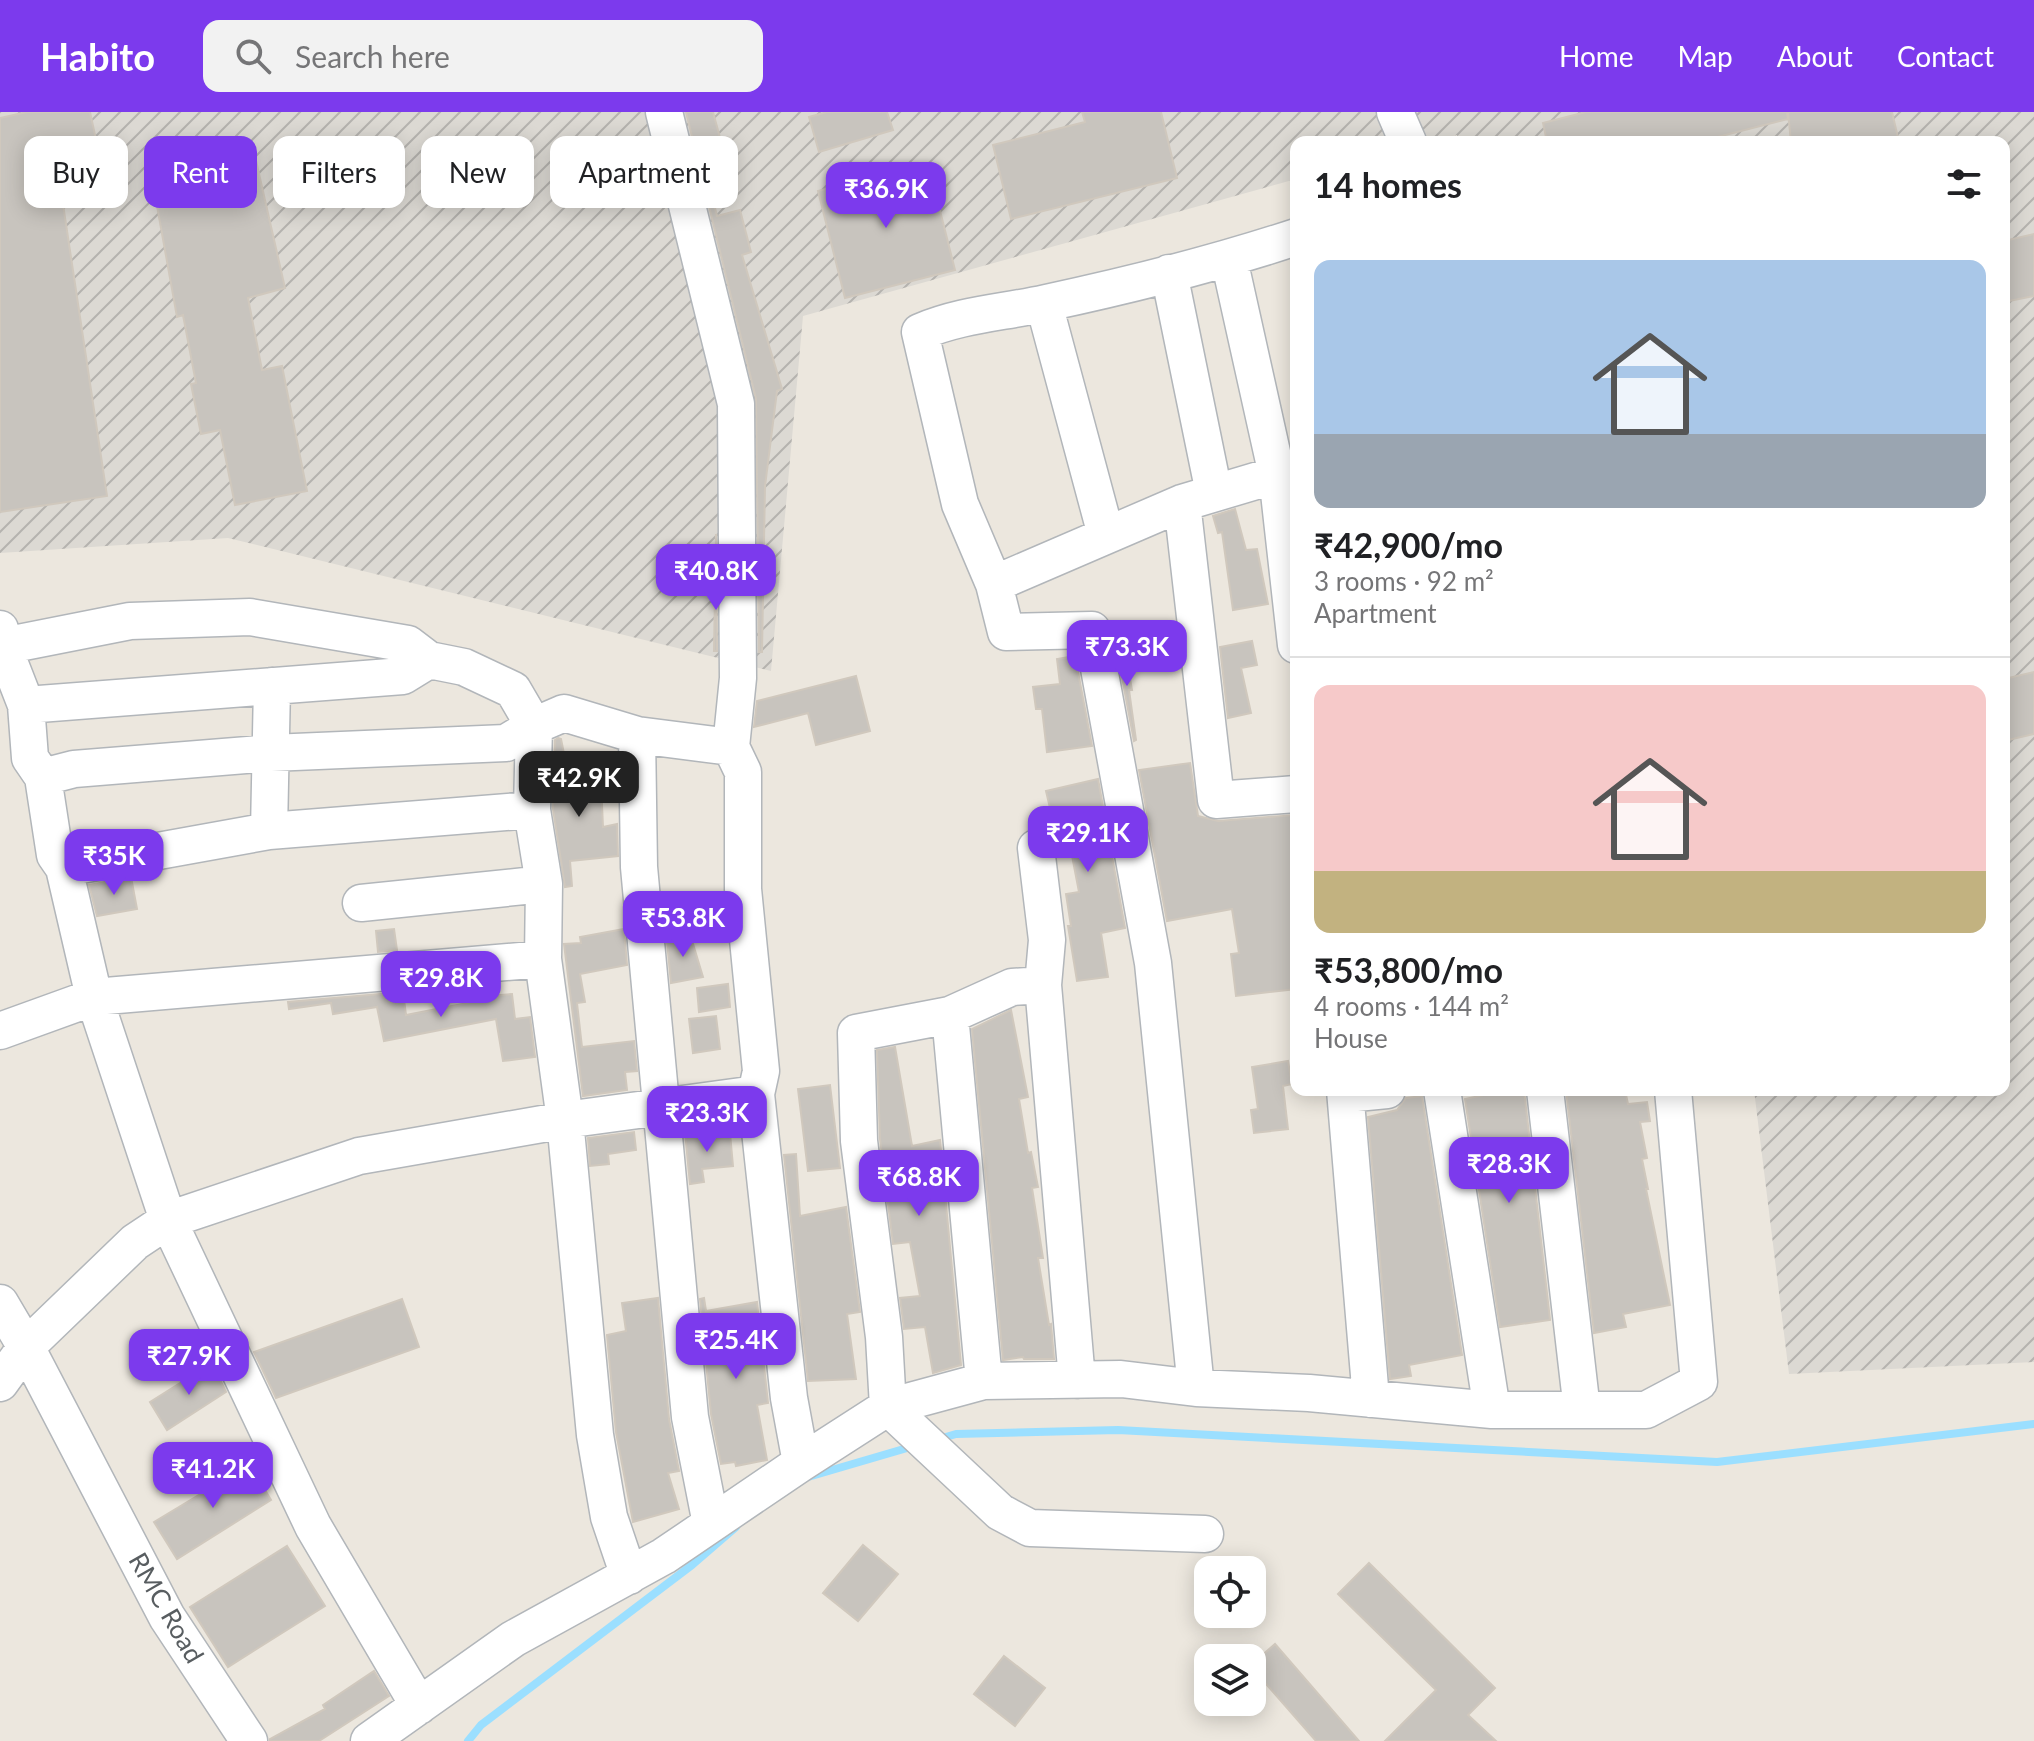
<!DOCTYPE html>
<html lang="en">
<head>
<meta charset="utf-8">
<style>
  body { margin:0; font-family:Lato,sans-serif; background:#f2f2f2; color:#202124; height:100vh; display:flex; flex-direction:column; font-size:30px; white-space:nowrap }
  * { box-sizing:border-box; margin:0 }
  p { font-size:26px; color:#757577 }
  .icon { flex:none; width:44px; height:44px; fill:none; stroke:currentColor; stroke-width:2; stroke-linecap:round; stroke-linejoin:round }
  .map { position:relative; flex:1; overflow:hidden }
  .drawer { position:absolute; left:1290px; top:24px; width:720px; height:960px; display:flex; flex-direction:column; background:#fff; border-radius:16px; box-shadow:0 4px 20px #0003 }
  .drawer>* { flex:none }
  .guide { position:absolute; left:24px; top:24px; width:760px; height:72px; display:flex; gap:16px }
  .buttons { position:absolute; left:1194px; top:1444px; display:grid; gap:16px }
  .buttons a { display:grid; place-items:center; width:72px; height:72px; border-radius:16px; background:#fff; box-shadow:0 4px 20px #0003; font-size:40px }
  .price { position:absolute; translate:-50% -68px; padding:0 18px; border-radius:16px; background:#7c3aed; color:#fff; font-size:26px; line-height:52px; filter:drop-shadow(0 2px 4px #0008) }
  .price::after { content:''; position:absolute; left:50%; top:48px; width:24px; height:18px; margin-left:-12px; background:inherit; clip-path:polygon(0 0,100% 0,50% 100%) }
  .price.selected { background:#222; color:#fff }
  ul { padding:0; list-style:none }
  li { display:grid; align-content:center; gap:16px; height:424px; padding:0 24px }
  li+li { border-top:2px solid #e0e0e0 }
  li span { display:grid; place-items:center; height:248px; border-radius:16px; color:#555 }
  li>.icon { margin-inline-start:auto }
  span .icon { width:144px; height:144px; fill:#fffc; stroke-width:1 }
  li b { font-size:34px }
  h2 { display:flex; justify-content:space-between; align-items:center; height:96px; padding:0 24px; font-size:34px }
  .chip { padding:0 28px; border-radius:16px; background:#fff; box-shadow:0 4px 20px #0003; font-size:28px; line-height:72px }
  .chip.selected { background:#7c3aed; color:#fff }
  header { display:flex; align-items:center; gap:48px; box-sizing:border-box; height:112px; padding:0 40px; background:#7c3aed; color:#fff }
  header strong { font-size:38px }
  nav { display:flex; gap:44px; margin-inline-start:auto; font-size:28px }
  .search { width:560px; height:72px; background:#f2f2f2; display:flex; align-items:center; gap:20px; box-sizing:border-box; padding:0 28px; border-radius:16px; color:#757577; font-size:30px }
  .map>svg:first-child { display:block }
  .industrial { fill:url(#industrial-furrows) }
  .lines { fill:none; stroke-linecap:round; stroke-linejoin:round }
  .stream { stroke:#9bdfff; stroke-width:8 }
  .building { fill:#c8c4be; stroke:#d0c8bd; stroke-width:2 }
  .minor-casing { stroke:#b2b6ba; stroke-width:39 }
  .minor { stroke:#fff; stroke-width:36 }
  .labels { text-anchor:middle; stroke-width:6; stroke-linejoin:round; paint-order:stroke }
  .street-label { font-size:26px; fill:#585d60; stroke:#fff }
</style>
</head>
<body>
<header>
<strong>Habito</strong>
<div class="search"><svg class="icon" aria-label="search" viewBox="0 0 24 24"><circle cx="10" cy="10" r="6"/><path d="M15 15l6 6"/></svg>Search here</div>
<nav><a>Home</a><a>Map</a><a>About</a><a>Contact</a></nav>
</header>
<div class="map">
<svg width="2034" height="1629" viewBox="0 0 2034 1629">
  <defs>
    <pattern id="industrial-furrows" width="10" height="10" patternUnits="userSpaceOnUse" patternTransform="scale(2)"><rect width="10" height="10" fill="#dcd9d3"/><path d="M-1 1l2-2M0 10L10 0M9 11l2-2" fill="none" stroke="#b5b3af"/></pattern>
  </defs>
  <rect width="100%" height="100%" fill="#ece7de"/>
  <path class="industrial" d="M0,0H2034V1250L1789,1262L1754,978H2004V30H1459L1457,23L1431,30H1296V67L803,204L771,559L228,426L0,441Z"/>
  <g class="lines">
    <path class="stream" d="M939,1327L956,1322L1118,1318L1717,1350L2034,1312
      M808,1365L914,1334
      M468,1629L481,1613L692,1453L736,1415"/>
  </g>
  <path class="building" d="M27,0H90L105,69L61,79L107,384L0,400V6Z
    M686,0H713L731,66L709,72L717,104L740,98L751,140L742,143L782,277L777,279L765,374L762,540H759L756,287Z
    M827,0H887L893,18L819,40L809,5Z
    M1082,0H1161L1177,66L1011,107L993,33L1085,10Z
    M1586,0H1787L1788,7L1698,30H1547L1543,11Z
    M1788,0H1892L1899,30H1791Z
    M252,31L285,176L248,186L262,258L282,254L307,379L235,393L220,318L201,322L191,272L196,271L183,203L177,205L150,55Z
    M928,51L955,158L845,186L818,79Z
    M2034,122V184L2004,190V129Z
    M1235,397L1246,438L1257,437L1268,492L1233,498L1222,420L1218,421L1213,404Z
    M716,422L717,539H714Z
    M1252,529L1257,553L1241,556L1251,601L1228,606L1220,535Z
    M1126,543L1132,578H1129L1136,628L1134,629L1118,544Z
    M1075,544L1092,634L1047,640L1042,597H1036L1033,575L1060,572L1057,547Z
    M2034,560V622L2004,629V567Z
    M856,564L870,619L816,633L808,601L754,615L757,589Z
    M558,626L561,627L570,671L601,670L603,715L617,712L618,744L570,749L572,774L565,775L553,697L555,628Z
    M1190,651L1198,704L1218,709L1295,703L1296,779L1291,780L1296,805V877L1236,884L1231,842L1239,841L1232,797L1167,809L1139,658Z
    M1098,667L1125,816L1101,821L1108,865L1077,869L1068,814H1071L1066,782L1079,780L1069,728L1058,730L1046,679Z
    M131,765L137,797L97,804L89,773Z
    M394,817L397,838L378,840L376,819Z
    M624,817L627,853L580,862L585,890L577,891L582,935L634,929L637,959L625,960L627,978L583,984L564,832L581,831L580,825Z
    M666,819L667,827L690,822L703,865L671,871Z
    M728,872L730,895L699,900L697,876Z
    M403,880L406,903L488,887V884L512,882L515,907L530,905L535,945L503,949L496,907L384,929L377,895L333,902L331,891L289,897L288,890Z
    M1011,898L1028,985L1019,987L1028,1041L1031,1040L1038,1075L1032,1076L1043,1146H1038L1049,1213L1051,1212L1054,1247H1024L1023,1245L1003,1248L972,917Z
    M716,904L720,937L693,941L689,907Z
    M895,935L912,1034L940,1028L961,1253L933,1261L925,1215L904,1217L900,1186L920,1184L910,1130L893,1132L880,1027L877,938Z
    M1288,949L1292,972L1283,974L1288,1017L1254,1021L1251,998L1258,997L1252,955Z
    M830,973L840,1056L808,1059L798,977Z
    M1497,978H1524L1550,1208L1500,1215L1465,987L1498,980Z
    M1566,978H1625L1628,992L1647,990L1650,1009L1640,1010L1647,1046L1642,1047L1648,1077H1646L1670,1193L1623,1202L1626,1215L1594,1221Z
    M1422,984L1462,1243L1409,1253L1411,1264L1390,1267L1368,1005L1397,998L1406,986Z
    M697,1019V1024L730,1021L733,1054L702,1057L704,1070L690,1072L685,1020Z
    M634,1020L636,1038L608,1042L609,1052L590,1054L588,1026Z
    M796,1042L800,1104L846,1095L860,1200L847,1202L856,1267L808,1269L784,1043Z
    M658,1186L669,1307L679,1359L668,1361L679,1397L633,1410L616,1320L607,1223L626,1219L622,1191Z
    M704,1186L706,1199L757,1190L768,1291L757,1293L767,1348L736,1354L735,1350L721,1352L711,1302L700,1187Z
    M402,1187L419,1235L276,1286L254,1240Z
    M212,1251L226,1280L167,1318L150,1290Z
    M247,1348L271,1388L177,1447L154,1410L212,1375L209,1370Z
    M863,1433L898,1462L858,1509L823,1481Z
    M287,1434L325,1494L228,1555L190,1495Z
    M1369,1451L1495,1576L1468,1603L1496,1629H1385L1436,1578L1338,1482Z
    M1275,1532L1359,1629H1316L1252,1556V1552Z
    M1004,1544L1045,1576L1015,1614L974,1582Z
    M374,1559L389,1584L319,1629H270V1627L325,1597L323,1593Z"/>
  <g class="lines">
    <defs>
      <path id="minor" d="M664,0L736,292L738,566L731,635L743,660V777L761,959L756,982L789,1286L801,1351
        M1395,0L1408,30
        M1229,147L1277,363L1296,533
        M1169,161L1214,381
        M1044,192L1106,423
        M1182,391L1216,688L1296,682
        M994,472L960,392L920,220C963,202 1001,201 1046,191C1130,173 1214,152 1296,125
        M0,517L3,534L26,593L30,646L43,665L55,743L64,756L94,885L168,1108L313,1414L419,1594
        M3,534L130,509L250,505L408,532L429,548L464,555L513,578L534,614L532,698L544,772L543,847L565,1008L595,1323L609,1405L629,1464
        M26,593L403,564L429,548
        M637,623L639,755L690,1305L711,1412
        M43,665L74,657L271,641L506,631L534,614L564,601L637,623L731,635
        M269,719L272,574
        M1036,736L1047,828L1043,873L1077,1268
        M64,756L269,719L532,698
        M361,791L544,772
        M1043,873L1012,875L950,903L856,921L859,1029L884,1225L888,1295L1000,1400L1030,1416L1205,1422
        M950,903L984,1269
        M0,919L94,885L543,847
        M1345,978L1371,1287
        M1442,978L1492,1298
        M1545,978L1582,1298
        M1346,982L1387,978
        M0,1191L26,1235L167,1505L249,1629
        M0,1271L26,1235L135,1130L168,1108L359,1044L565,1008L756,982
        M1196,1276L1153,851L1092,518L1006,520L994,472L1182,391L1296,357
        M369,1629L513,1527L664,1444L801,1351L888,1295L984,1269L1121,1267L1196,1276L1309,1281L1492,1298H1646L1699,1270L1673,978"/>
    </defs>
    <use href="#minor" class="minor-casing"/>
    <use href="#minor" class="minor"/>
  </g>
  <g class="labels">
    <g class="street-label">
      <text transform="translate(166 1496) rotate(60)" y="9">RMC Road</text>
    </g>
  </g>
</svg>
<div class="buttons">
<a><svg class="icon" aria-label="locate" viewBox="0 0 24 24"><circle cx="12" cy="12" r="6"/><path d="M12 2v4M12 18v4M2 12h4M18 12h4"/></svg></a>
<a><svg class="icon" aria-label="layers" viewBox="0 0 24 24"><path d="M12 4l9 5-9 5-9-5zM3 14l9 5 9-5"/></svg></a>
</div>
<b class="price" style="left:886px;top:118px">₹36.9K</b>
<b class="price" style="left:716px;top:500px">₹40.8K</b>
<b class="price" style="left:1127px;top:576px">₹73.3K</b>
<b class="price selected" style="left:579px;top:707px">₹42.9K</b>
<b class="price" style="left:1088px;top:762px">₹29.1K</b>
<b class="price" style="left:114px;top:785px">₹35K</b>
<b class="price" style="left:683px;top:847px">₹53.8K</b>
<b class="price" style="left:441px;top:907px">₹29.8K</b>
<b class="price" style="left:707px;top:1042px">₹23.3K</b>
<b class="price" style="left:1509px;top:1093px">₹28.3K</b>
<b class="price" style="left:919px;top:1106px">₹68.8K</b>
<b class="price" style="left:736px;top:1269px">₹25.4K</b>
<b class="price" style="left:189px;top:1285px">₹27.9K</b>
<b class="price" style="left:213px;top:1398px">₹41.2K</b>
<div class="guide">
<a class="chip">Buy</a>
<a class="chip selected">Rent</a>
<a class="chip">Filters</a>
<a class="chip">New</a>
<a class="chip">Apartment</a>
</div>
<section class="drawer">
<h2>14 homes<svg class="icon" aria-label="filters" viewBox="0 0 24 24"><path d="M4 7h16M4 17h16"/><circle cx="9" cy="7" r="2"/><circle cx="15" cy="17" r="2"/></svg></h2>
<ul>
<li><span style="background:linear-gradient(#a9c7e8 70%,#9aa5b1 0)"><svg class="icon" aria-label="home" viewBox="0 0 24 24"><path d="M3 11l9-7 9 7M6 9v11h12V9"/></svg></span><div><b>₹42,900/mo</b><p>3 rooms · 92 m²</p><p>Apartment</p></div></li>
<li><span style="background:linear-gradient(#f6c9c9 75%,#c2b280 0)"><svg class="icon" aria-label="home" viewBox="0 0 24 24"><path d="M3 11l9-7 9 7M6 9v11h12V9"/></svg></span><div><b>₹53,800/mo</b><p>4 rooms · 144 m²</p><p>House</p></div></li>
</ul>
</section>
</div>
</body>
</html>
